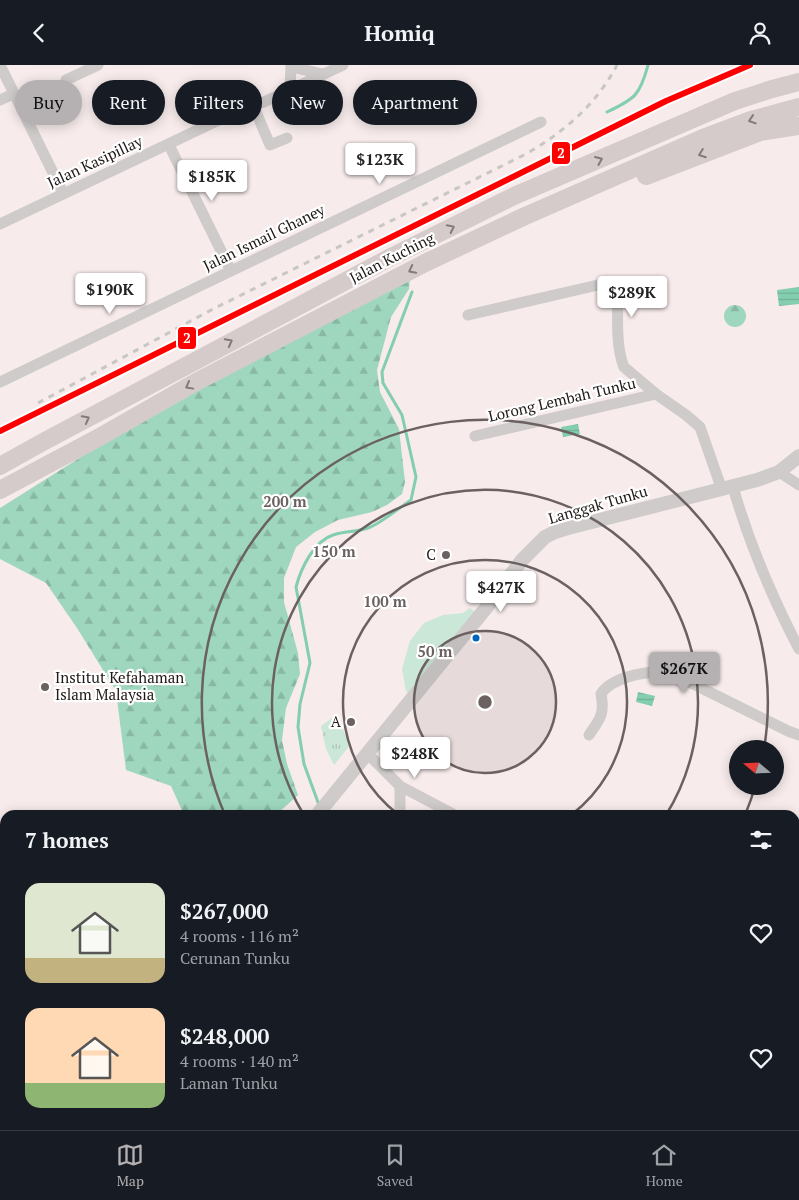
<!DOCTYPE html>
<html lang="en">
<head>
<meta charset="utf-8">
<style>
  body { margin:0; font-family:"PT Serif",serif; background:#20242c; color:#f1f3f6; height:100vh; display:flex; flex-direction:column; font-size:19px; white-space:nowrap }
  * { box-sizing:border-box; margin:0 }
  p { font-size:16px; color:#9ea1a6 }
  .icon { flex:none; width:28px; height:28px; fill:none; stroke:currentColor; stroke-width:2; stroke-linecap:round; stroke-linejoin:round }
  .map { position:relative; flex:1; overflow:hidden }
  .drawer { position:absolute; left:0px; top:745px; width:800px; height:320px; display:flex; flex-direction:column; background:#171b24; border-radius:15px 15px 0 0; box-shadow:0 2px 12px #0003 }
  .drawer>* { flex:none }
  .top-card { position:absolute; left:15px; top:15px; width:500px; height:45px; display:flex; gap:10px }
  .needle { width:32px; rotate:289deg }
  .buttons { position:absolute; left:729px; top:675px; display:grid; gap:10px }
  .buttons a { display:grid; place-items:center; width:55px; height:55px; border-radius:50%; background:#171b24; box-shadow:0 2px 12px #0003; font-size:25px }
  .price { position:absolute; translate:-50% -42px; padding:0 11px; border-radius:5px; background:#fff; color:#222; font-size:16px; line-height:32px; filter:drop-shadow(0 1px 2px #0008) }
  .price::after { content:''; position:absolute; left:50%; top:30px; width:15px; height:11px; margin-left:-8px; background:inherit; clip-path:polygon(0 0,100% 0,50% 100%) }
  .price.active { background:#b5b1b3; color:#111 }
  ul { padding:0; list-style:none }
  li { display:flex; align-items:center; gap:15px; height:125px; padding:0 25px }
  li span { display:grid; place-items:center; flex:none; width:140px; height:100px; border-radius:15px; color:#555 }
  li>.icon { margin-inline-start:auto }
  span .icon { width:60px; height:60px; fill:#fffc; stroke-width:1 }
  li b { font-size:21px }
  h2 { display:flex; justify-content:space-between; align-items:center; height:60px; padding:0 25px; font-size:21px }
  .tag { padding:0 18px; border-radius:22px; background:#171b24; box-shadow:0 2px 12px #0003; font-size:18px; line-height:45px }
  .tag.active { background:#b5b1b3; color:#111 }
  header { display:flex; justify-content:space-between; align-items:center; height:65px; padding:0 25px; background:#171b24; font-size:22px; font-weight:700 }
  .menu { display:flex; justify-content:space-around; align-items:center; height:70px; border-top:1px solid #363941; background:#171b24; font-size:14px; color:#9ea1a6 }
  .menu a { display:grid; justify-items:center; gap:2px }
  .menu .active { color:#b5b1b3 }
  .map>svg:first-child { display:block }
  .grass { fill:url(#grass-tufts) }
  .forest { fill:url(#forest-firs) }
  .park { fill:#cae7d7 }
  .water { fill:url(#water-rules) }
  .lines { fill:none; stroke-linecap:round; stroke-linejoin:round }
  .stream { stroke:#83ceae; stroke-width:3 }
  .minor { stroke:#cfcbcb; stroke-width:11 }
  .tertiary { stroke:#cfcbcb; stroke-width:14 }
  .primary { stroke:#d3caca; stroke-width:18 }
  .trunk { stroke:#d6cbcb; stroke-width:18 }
  .rail { stroke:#c9c6c6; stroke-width:3; stroke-dasharray:6 6; stroke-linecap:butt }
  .rail-1-casing { stroke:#fff; stroke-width:10 }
  .rail-1 { stroke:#f00; stroke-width:6 }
  .oneway { stroke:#847a7a }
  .ring { fill:none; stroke:#6b6161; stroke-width:2.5 }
  .poi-dot { fill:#6b6161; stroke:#fff; stroke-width:2 }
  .bus-dot { fill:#0065bd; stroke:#fff; stroke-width:2 }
  .labels { text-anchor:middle; stroke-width:4.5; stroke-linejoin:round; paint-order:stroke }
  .street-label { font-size:15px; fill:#201717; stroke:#fff }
  .poi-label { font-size:15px; fill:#201717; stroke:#fff; text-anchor:end }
  .centre { fill:#6b6161; stroke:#fff; stroke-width:2.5 }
  .ring-label { font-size:15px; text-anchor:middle; font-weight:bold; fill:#6b6161; stroke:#fff; stroke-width:4.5; stroke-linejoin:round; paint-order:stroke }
  .line-badge { stroke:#fff; stroke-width:2 }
  .badge-label { font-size:14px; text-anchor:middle; font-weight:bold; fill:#fff }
</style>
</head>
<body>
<header><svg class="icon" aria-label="back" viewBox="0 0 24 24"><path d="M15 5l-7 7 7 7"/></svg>Homiq<svg class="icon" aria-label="person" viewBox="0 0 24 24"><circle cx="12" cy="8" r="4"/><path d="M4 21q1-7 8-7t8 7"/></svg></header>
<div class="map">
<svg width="799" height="1065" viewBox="0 0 799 1065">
  <defs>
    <pattern id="grass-tufts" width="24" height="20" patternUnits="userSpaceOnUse" patternTransform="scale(1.25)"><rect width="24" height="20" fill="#cae7d7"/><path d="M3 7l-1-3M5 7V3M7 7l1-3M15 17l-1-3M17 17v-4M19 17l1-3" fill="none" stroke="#adc5b8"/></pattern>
    <pattern id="forest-firs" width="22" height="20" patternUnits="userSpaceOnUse" patternTransform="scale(1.25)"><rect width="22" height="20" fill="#9ed7be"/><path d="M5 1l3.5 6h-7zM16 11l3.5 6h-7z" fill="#88b8a3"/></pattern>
    <pattern id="water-rules" width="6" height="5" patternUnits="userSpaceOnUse" patternTransform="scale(1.25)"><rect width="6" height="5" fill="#83ceae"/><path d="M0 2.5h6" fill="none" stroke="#71b095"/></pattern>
  </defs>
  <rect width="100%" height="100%" fill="#f7ebeb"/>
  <path class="grass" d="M335,651L351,679L334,700L326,684L321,661Z"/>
  <path class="forest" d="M410,212L409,224L391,252L377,305L380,327L399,364L405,417L402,429L387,440L372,447L338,455L315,467L296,482L284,513V537L298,588L300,609L286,643L282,675L287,699L298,730L276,750H184L171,721L126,705L116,626L77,563L46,518L0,494V443L143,353Z
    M724 251a11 11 0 1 1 22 0a11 11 0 1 1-22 0Z
    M0,782L5,786V835L0,832Z
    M0,986L5,989V1060H24L16,1065H0Z"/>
  <path class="park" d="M470,543L475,547L411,632L406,626L402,604L410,576L424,558L443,550L463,548Z
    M294,1060H325L328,1065H287Z"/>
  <path class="water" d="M799,222V239L779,241L777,225Z
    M578,359L580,369L563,372L561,362Z
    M638,627L655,631L652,641L636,637Z"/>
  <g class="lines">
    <path class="stream" d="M607,47C635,34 640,30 648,0
      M319,740L304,699L298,662L300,639L310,598L296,522C301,503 314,476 333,470C344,466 357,467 368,463C380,459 399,443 411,435L416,412L402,350L383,318L382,307L412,227
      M341,1060L344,1065"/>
    <path class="minor" d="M0,0L63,128
      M291,2L323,9
      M66,15L98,0
      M290,25L343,0
      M0,35L13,29
      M253,40L270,80L287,73
      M169,80L231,206
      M0,159L244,43L264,37L290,25L291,0
      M468,250L598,220L611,218L618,223C618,246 615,281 624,302L656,329L686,350L700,362L722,425
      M0,317L541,57
      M475,371L656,329
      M779,407L799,420
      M733,422C749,478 772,532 799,584
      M589,670C600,654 605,649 601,629C611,613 644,606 663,607C669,608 674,610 679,612L788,666L799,670
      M368,689L400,721L455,750
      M400,721V750
      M795,814H799
      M795,954L799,955
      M0,972L5,973
      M537,1060L543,1065"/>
    <path class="tertiary" d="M317,750L486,543L522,495L545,472L555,467L568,463L757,415L779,407L799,391"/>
    <path class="primary" d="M0,899L5,906
      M0,921L5,927
      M0,943L5,950
      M84,1060L87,1065
      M103,1060L107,1065
      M118,1060L122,1065
      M139,1060L142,1065"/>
    <path class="trunk" d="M646,111L760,67L799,61
      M0,401L43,377L389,193L514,131L735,36L772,24L799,17
      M0,425L96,374L196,317L425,198L523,152L703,73L751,55L799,42
      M0,881L5,889"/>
    <path class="rail" d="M38,338L213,244L526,89C564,67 596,40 617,0"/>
    <defs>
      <path id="rail-1" d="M0,366L666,36L750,0"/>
    </defs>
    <use href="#rail-1" class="rail-1-casing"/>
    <use href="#rail-1" class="rail-1"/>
  </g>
  <defs><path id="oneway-chevron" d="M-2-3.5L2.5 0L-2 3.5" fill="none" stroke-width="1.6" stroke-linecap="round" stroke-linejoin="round" transform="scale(1.25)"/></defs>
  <g class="oneway">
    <use href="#oneway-chevron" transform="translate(752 55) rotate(162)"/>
    <use href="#oneway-chevron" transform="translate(702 89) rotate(160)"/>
    <use href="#oneway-chevron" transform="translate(599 95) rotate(-23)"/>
    <use href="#oneway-chevron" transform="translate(451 163) rotate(-26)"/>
    <use href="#oneway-chevron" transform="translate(412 205) rotate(153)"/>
    <use href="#oneway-chevron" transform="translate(229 277) rotate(-28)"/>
    <use href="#oneway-chevron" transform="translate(189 321) rotate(151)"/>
    <use href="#oneway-chevron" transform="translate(86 354) rotate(-28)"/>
  </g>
  <circle cx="485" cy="637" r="71" fill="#6b6161" fill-opacity=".12"/>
  <g class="ring">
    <circle cx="485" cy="637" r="71"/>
    <path d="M399 750A142 142 0 1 1 571 750"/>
    <path d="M304 750A213 213 0 1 1 666 750"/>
    <path d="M755 722A283 283 0 0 1 745 750M225 750A283 283 0 1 1 764 684"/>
  </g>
  <g class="poi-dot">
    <circle cx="446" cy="490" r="5"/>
    <circle cx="45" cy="622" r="5"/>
    <circle cx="351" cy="657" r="5"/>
  </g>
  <circle class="bus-dot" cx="476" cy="573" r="4.5"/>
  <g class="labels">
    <g class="street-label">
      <text transform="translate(95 97) rotate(-25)" y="5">Jalan Kasipillay</text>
      <text transform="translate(264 173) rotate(-26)" y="5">Jalan Ismail Ghaney</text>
      <text transform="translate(392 193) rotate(-27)" y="5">Jalan Kuching</text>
      <text transform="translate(562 335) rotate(-13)" y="5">Lorong Lembah Tunku</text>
      <text transform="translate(598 440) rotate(-16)" y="5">Langgak Tunku</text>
    </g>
    <g class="poi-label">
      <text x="436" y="495">C</text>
      <text x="55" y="618" text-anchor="start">Institut Kefahaman<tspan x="55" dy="17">Islam Malaysia</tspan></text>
      <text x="341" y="662">A</text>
    </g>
  </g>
  <circle cx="485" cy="637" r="8" class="centre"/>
  <g class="ring-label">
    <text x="285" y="442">200 m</text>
    <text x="334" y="492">150 m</text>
    <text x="385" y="542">100 m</text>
    <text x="435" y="592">50 m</text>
  </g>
  <g class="line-badge">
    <rect x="551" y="76" width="20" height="24" rx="5" fill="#f00"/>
    <rect x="177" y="261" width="20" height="24" rx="5" fill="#f00"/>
  </g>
  <g class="badge-label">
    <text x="561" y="93">2</text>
    <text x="187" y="278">2</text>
  </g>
</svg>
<div class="buttons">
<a><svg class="needle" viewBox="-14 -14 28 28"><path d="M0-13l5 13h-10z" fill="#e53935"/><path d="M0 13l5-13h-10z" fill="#9ea1a6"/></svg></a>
</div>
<b class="price" style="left:380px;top:120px">$123K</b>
<b class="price" style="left:212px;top:137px">$185K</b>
<b class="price" style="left:110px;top:250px">$190K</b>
<b class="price" style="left:632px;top:253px">$289K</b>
<b class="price" style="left:501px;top:548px">$427K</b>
<b class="price active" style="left:684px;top:629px">$267K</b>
<b class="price" style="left:415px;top:714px">$248K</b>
<div class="top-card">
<a class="tag active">Buy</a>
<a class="tag">Rent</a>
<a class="tag">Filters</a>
<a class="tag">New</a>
<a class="tag">Apartment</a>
</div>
<section class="drawer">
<h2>7 homes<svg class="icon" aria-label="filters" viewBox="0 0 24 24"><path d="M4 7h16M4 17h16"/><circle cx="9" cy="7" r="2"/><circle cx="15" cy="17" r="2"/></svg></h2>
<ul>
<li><span style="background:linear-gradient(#dfe7d0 75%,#c2b280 0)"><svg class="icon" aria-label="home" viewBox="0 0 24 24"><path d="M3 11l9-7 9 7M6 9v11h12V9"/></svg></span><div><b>$267,000</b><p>4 rooms · 116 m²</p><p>Cerunan Tunku</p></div><svg class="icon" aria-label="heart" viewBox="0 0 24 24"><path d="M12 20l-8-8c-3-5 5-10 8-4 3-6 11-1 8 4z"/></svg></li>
<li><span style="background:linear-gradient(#ffd9b3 75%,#8fb573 0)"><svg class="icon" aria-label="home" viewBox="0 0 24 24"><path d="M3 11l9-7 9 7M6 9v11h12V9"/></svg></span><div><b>$248,000</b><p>4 rooms · 140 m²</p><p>Laman Tunku</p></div><svg class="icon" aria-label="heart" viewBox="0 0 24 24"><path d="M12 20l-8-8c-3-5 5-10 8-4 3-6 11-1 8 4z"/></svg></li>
</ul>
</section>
</div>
<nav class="menu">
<a class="active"><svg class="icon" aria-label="map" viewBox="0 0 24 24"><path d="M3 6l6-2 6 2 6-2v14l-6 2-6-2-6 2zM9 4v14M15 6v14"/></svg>Map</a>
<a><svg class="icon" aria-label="saved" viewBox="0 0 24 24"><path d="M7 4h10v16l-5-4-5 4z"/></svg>Saved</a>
<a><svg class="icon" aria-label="home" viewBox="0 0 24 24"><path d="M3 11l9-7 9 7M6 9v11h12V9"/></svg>Home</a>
</nav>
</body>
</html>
